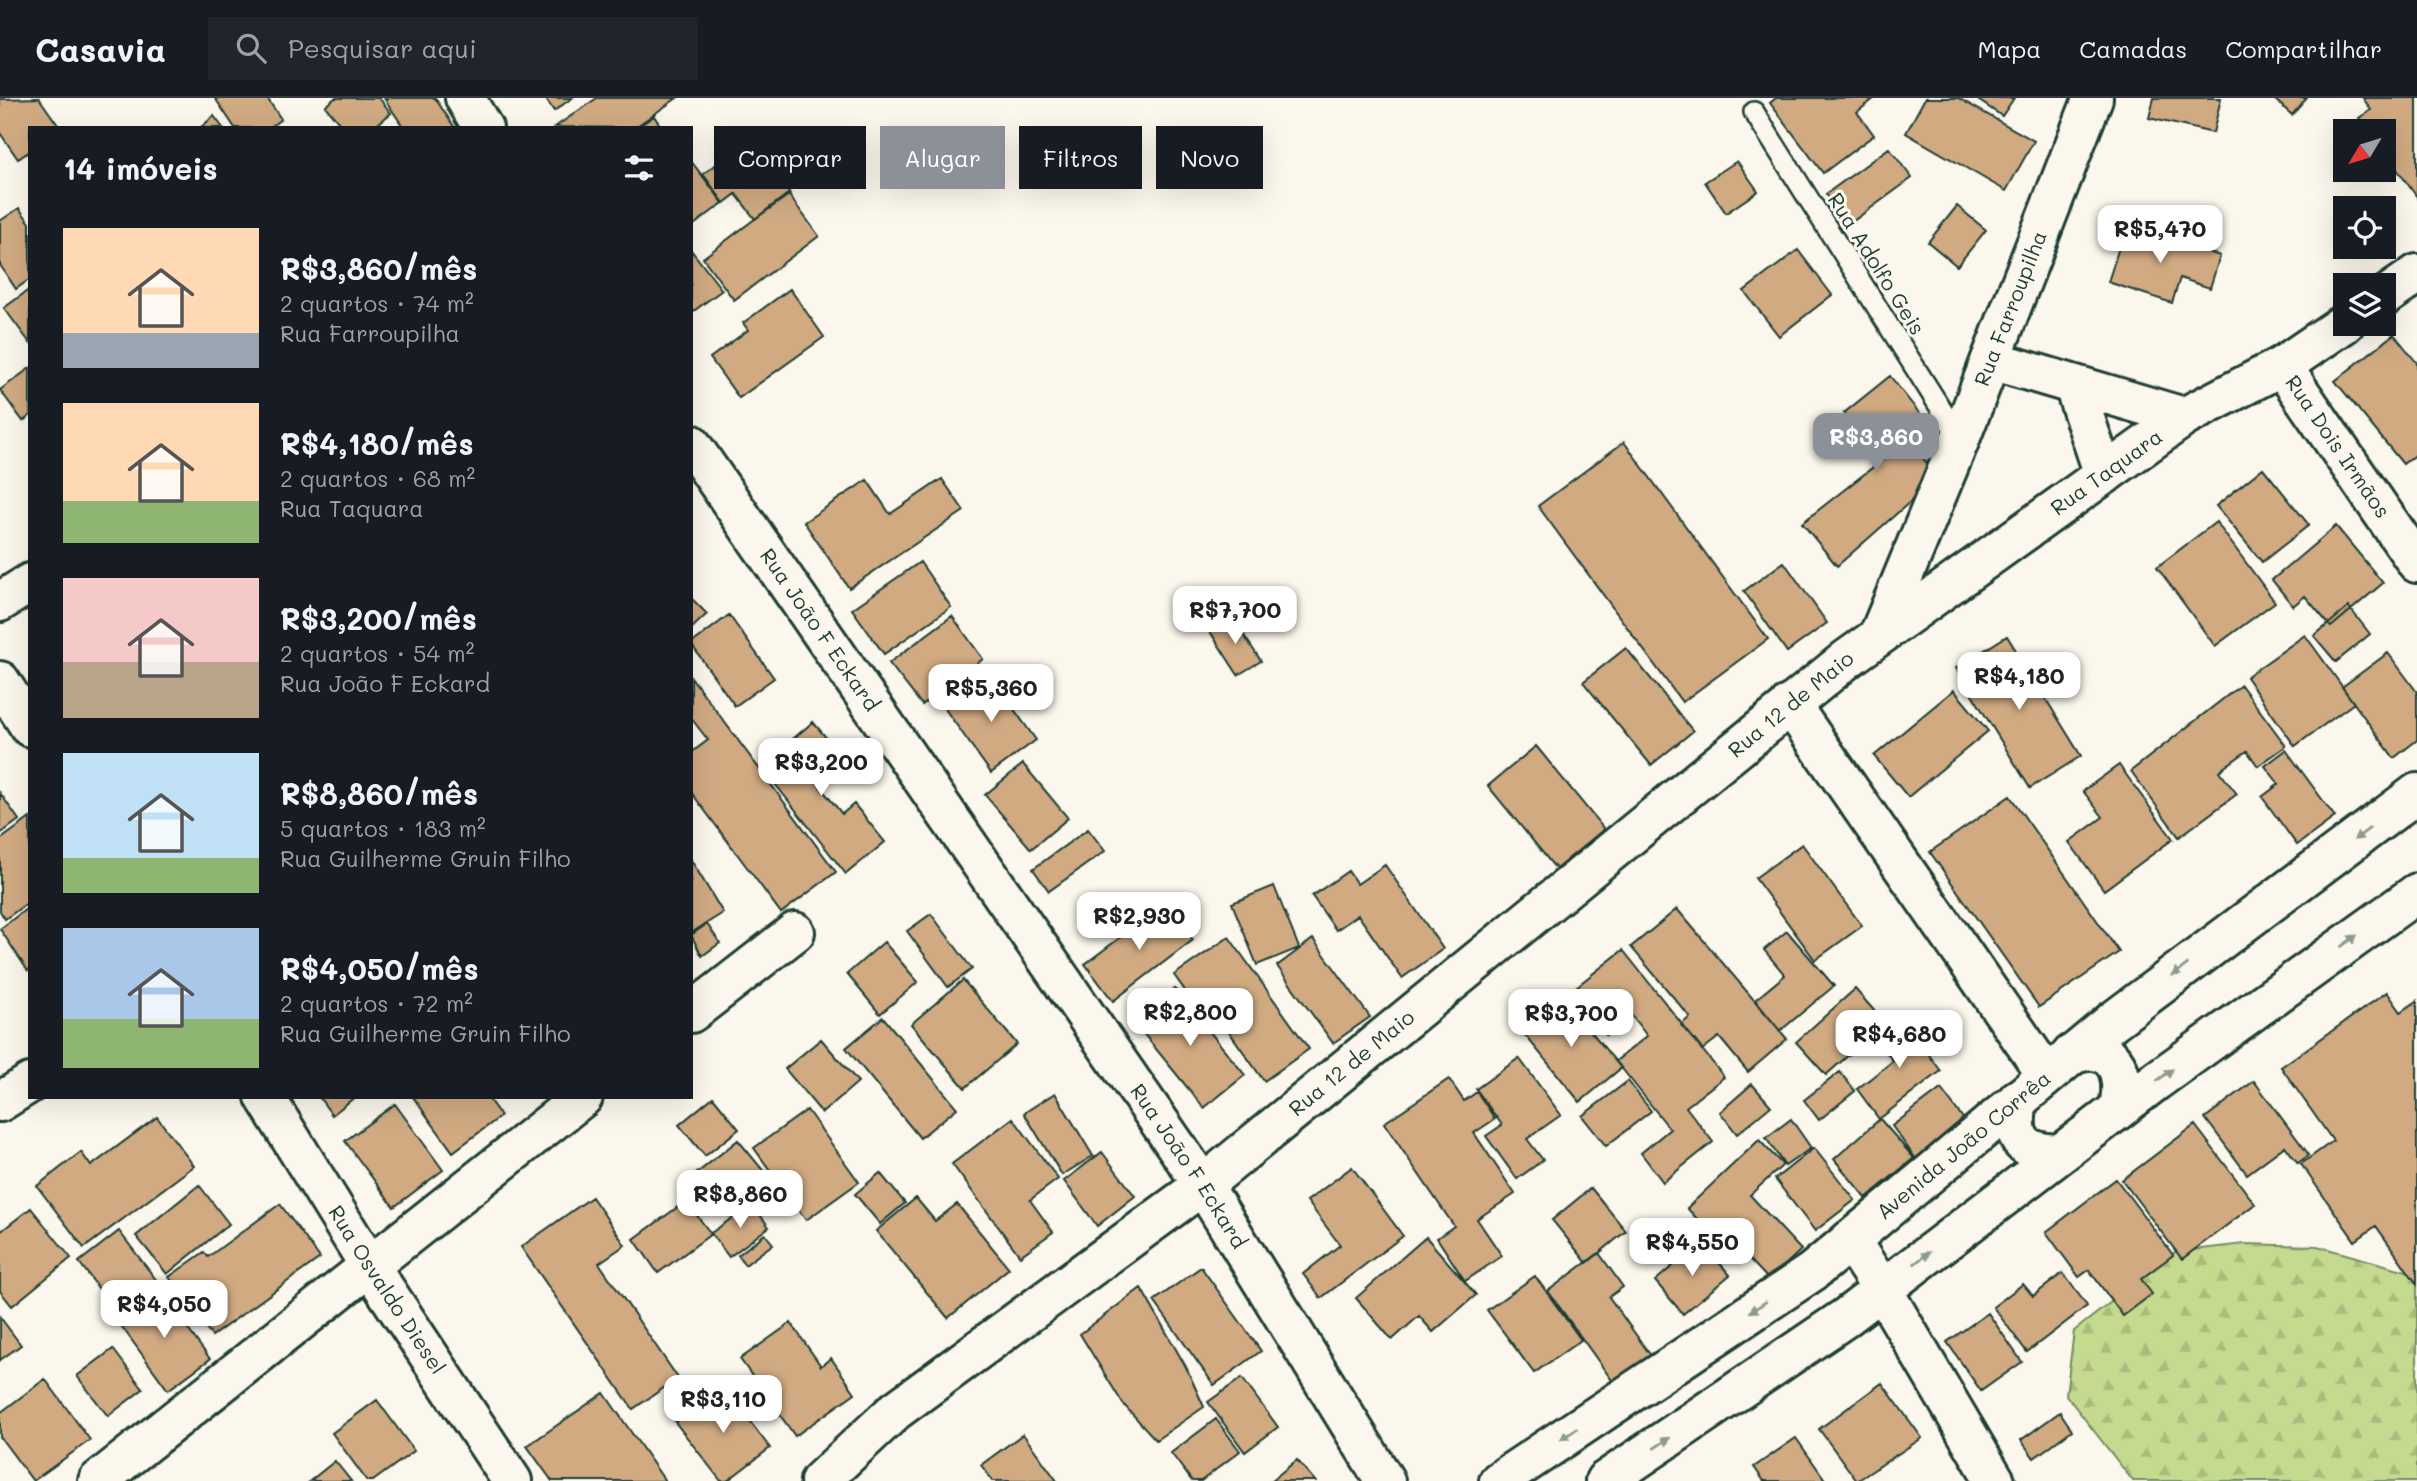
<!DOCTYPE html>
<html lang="pt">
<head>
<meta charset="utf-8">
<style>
  body { margin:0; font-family:Mali,sans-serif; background:#20242c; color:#f1f3f6; height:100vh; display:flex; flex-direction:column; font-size:26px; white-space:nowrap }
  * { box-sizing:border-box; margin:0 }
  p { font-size:23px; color:#9ea1a6 }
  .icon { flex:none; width:38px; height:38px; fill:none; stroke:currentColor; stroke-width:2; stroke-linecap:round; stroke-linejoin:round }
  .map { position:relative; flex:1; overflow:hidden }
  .details { position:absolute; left:28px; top:28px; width:665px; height:973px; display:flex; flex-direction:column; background:#171b24; border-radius:0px; box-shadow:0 7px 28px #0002 }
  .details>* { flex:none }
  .hud { position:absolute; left:714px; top:28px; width:665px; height:63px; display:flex; gap:14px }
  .needle { width:46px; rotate:232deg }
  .buttons { position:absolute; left:2333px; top:21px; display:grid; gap:14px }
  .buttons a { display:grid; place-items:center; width:63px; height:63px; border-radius:0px; background:#171b24; box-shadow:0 7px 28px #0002; font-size:35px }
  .price { position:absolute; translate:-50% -60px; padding:0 16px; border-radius:14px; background:#fff; color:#222; font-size:23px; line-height:46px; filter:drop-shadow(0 2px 4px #0008) }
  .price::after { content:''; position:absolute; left:50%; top:42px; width:21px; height:16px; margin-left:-10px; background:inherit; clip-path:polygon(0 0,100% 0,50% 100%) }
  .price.on { background:#8c9099; color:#fff }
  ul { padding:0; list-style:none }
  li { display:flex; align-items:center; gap:21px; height:175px; padding:0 35px }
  li span { display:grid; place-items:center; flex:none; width:196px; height:140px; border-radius:0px; color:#555 }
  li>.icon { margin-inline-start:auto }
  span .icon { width:84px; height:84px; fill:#fffc; stroke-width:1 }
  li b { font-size:30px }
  h2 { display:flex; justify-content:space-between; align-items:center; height:84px; padding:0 35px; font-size:30px }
  .tag { padding:0 24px; border-radius:0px; background:#171b24; box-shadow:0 7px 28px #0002; font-size:24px; line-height:63px }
  .tag.on { background:#8c9099; color:#fff }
  header { display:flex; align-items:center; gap:42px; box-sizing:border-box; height:98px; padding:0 35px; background:#171b24; border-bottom:2px solid #363941 }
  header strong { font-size:33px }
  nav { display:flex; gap:38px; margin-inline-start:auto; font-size:24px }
  .search { width:490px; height:63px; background:#20242c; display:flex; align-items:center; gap:18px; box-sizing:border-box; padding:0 24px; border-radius:0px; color:#9ea1a6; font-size:26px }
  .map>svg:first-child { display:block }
  .forest { fill:url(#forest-firs); stroke:#728c62; stroke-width:2 }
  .building { fill:#d1aa82; stroke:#1f3d34; stroke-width:2 }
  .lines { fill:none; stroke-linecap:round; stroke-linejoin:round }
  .lane-casing { stroke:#1f3d34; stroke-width:24 }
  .street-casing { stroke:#1f3d34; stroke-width:44 }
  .secondary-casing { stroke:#1f3d34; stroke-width:44 }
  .lane { stroke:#fbf7ec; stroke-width:19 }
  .street { stroke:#fbf7ec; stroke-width:38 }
  .secondary { stroke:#fbf7ec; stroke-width:38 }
  .oneway { fill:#8d9a90 }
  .labels { text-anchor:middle; stroke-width:6; stroke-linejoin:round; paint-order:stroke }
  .street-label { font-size:21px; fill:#1f3d34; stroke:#fbf7ec }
</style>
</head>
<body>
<header>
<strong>Casavia</strong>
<div class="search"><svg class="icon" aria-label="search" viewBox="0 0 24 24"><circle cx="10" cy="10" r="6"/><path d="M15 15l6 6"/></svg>Pesquisar aqui</div>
<nav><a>Mapa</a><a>Camadas</a><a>Compartilhar</a></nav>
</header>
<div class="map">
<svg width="2417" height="1383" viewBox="0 0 2417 1383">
  <defs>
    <pattern id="forest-firs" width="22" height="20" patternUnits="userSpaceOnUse" patternTransform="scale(1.75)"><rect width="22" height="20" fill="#c4da8f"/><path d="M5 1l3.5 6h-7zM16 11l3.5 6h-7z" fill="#a8bc7c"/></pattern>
  </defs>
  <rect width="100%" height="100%" fill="#fbf7ec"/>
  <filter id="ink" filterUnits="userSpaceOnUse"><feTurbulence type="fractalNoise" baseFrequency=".0143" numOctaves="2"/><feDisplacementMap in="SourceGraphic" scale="14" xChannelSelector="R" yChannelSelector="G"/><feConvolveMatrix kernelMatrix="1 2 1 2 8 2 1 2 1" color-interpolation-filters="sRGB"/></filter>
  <g filter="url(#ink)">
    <path class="forest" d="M2245,1146L2317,1148L2417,1176V1383H2133L2066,1297L2074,1233L2175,1154Z"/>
    <path class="building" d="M39,0L60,30H30V53L18,61L0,35V1Z
      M215,0H267L281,21L269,30H235Z
      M335,0H379L391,15L373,30H343L325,8Z
      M384,0H435L455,30H404Z
      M545,0H572L554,13Z
      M597,0H677L634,30L555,29Z
      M1776,0H1875L1857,14L1874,37L1823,75L1770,5Z
      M1925,0H1958L2034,43L2006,93L1906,35Z
      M1975,0H2014L2002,18Z
      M2154,0H2221L2213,35L2149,20Z
      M2273,0H2307L2292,17Z
      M2363,0H2417V99L2384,53V33H2369L2359,20L2371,12Z
      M214,18L223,30H200Z
      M654,18L662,30H636Z
      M750,42L790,96L755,121L736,96L724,105L703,76Z
      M1889,50L1912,80L1849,126L1826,96Z
      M691,63L723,105L691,129Z
      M1737,63L1758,93L1726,115L1705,84Z
      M788,96L819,138L734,202L703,160Z
      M1957,108L1986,132L1957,168L1928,144Z
      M19,110L30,125V181L16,191L0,167V123Z
      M2126,127L2220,158L2210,190L2180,180L2172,205L2108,184Z
      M691,152L722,192L691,215Z
      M1798,152L1832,197L1779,238L1744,193Z
      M30,191V245L4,210Z
      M790,191L824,239L739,300L710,260L748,232L743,225Z
      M2394,236L2417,265V355L2403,366L2335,283Z
      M30,270V318L23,323L0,292Z
      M1890,278L1934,334L1916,348L1936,381L1837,468L1802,425L1882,362L1844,315Z
      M1624,344L1768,541L1682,604L1538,408Z
      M2263,370L2309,427L2262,464L2216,408Z
      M942,381L964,413L849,490L804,424L867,382L890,416Z
      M2216,424L2275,504L2215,548L2157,469Z
      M2336,428L2383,485L2331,529L2305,498L2293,508L2272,482Z
      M920,464L951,509L884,556L852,511Z
      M1784,464L1827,525L1787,554L1744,493Z
      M691,500L707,516L691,531Z
      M2349,509L2370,536L2336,564L2314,538Z
      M729,517L774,580L735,608L691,546Z
      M952,518L983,561L922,607L889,565Z
      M1231,518L1261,563L1238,577L1209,532Z
      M2305,537L2354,605L2295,648L2246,579Z
      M2007,538L2081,658L2030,690L1956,570Z
      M1626,550L1693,633L1651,667L1583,584Z
      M2388,555L2417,594V642L2394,660L2342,589Z
      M990,578L1036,642L991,675L945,611Z
      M691,579L836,774L781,815L691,694V655L708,642L691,620Z
      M2241,587L2286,648L2258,668L2247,653L2219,673L2237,696L2179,739L2131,673Z
      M1954,592L1988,633L1908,699L1874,658Z
      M813,624L845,662L817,685L842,716L854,706L885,744L846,776L761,668Z
      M1536,648L1604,731L1556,771L1488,688Z
      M2286,652L2335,719L2297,747L2262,699L2279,686L2265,668Z
      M1023,666L1068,720L1031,751L985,697Z
      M2119,667L2173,741L2104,792L2069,744L2103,719L2083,693Z
      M0,695L19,722L0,736Z
      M2010,698L2119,854L2039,909L1930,754Z
      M30,720V803L5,821L0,813V742Z
      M1088,731L1105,753L1049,793L1033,771Z
      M1802,746L1862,828L1815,862L1755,780Z
      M691,762L723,815L691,835Z
      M1385,767L1443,851L1402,880L1358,817L1336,832L1312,798L1348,773L1357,786Z
      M1274,788L1299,850L1257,867L1232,805Z
      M1165,806L1193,842L1113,903L1085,866Z
      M30,808V872L28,873L0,831Z
      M1677,811L1787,941L1748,974L1719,939L1702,952L1681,927L1690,919L1631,849Z
      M931,816L972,871L948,889L907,833Z
      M707,826L720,845L702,858L691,837Z
      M1787,833L1834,888L1780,933L1755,902L1785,877L1764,852Z
      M1229,839L1309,951L1264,983L1211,908L1201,915L1174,877Z
      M1313,841L1370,919L1333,945L1277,868Z
      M884,844L918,884L880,916L847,876Z
      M1623,852L1724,979L1686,1009L1713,1044L1663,1084L1641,1055L1670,1031L1616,963L1647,938L1631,917L1606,937L1571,893Z
      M963,882L1017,946L965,990L911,926Z
      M1175,891L1245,977L1204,1010L1134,924Z
      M1855,891L1885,925L1826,977L1796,944Z
      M2387,894L2401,914L2417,903V1186L2376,1128L2355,1143L2301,1066L2333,1043L2281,969Z
      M1562,898L1621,970L1580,1004L1520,931Z
      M883,919L957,1010L920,1040L846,950Z
      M1901,919L1941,973L1879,1021L1857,991L1893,963L1876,940Z
      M821,941L858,984L822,1015L785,971Z
      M1519,960L1561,1017L1527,1041L1543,1062L1517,1081L1486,1038L1502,1027L1476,991Z
      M1840,974L1855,993L1819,1022L1804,1002Z
      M1449,981L1464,1003L1477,994L1495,1021L1474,1035L1515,1096L1477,1121L1502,1158L1465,1183L1437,1140L1454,1128L1384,1025Z
      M1628,983L1651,1013L1606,1048L1582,1018Z
      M2254,983L2309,1057L2298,1065L2285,1048L2247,1076L2205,1020Z
      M1752,986L1771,1008L1737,1036L1720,1014Z
      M1941,991L1971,1031L1921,1068L1892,1028Z
      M1055,995L1093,1058L1062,1077L1024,1015Z
      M319,999H355L332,1017Z
      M413,999H487L501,1018L453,1054Z
      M713,999L739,1031L705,1058L679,1027Z
      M395,1006L443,1072L394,1109L345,1043Z
      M807,1012L859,1084L806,1122L754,1050Z
      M157,1019L194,1068L84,1150L37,1088L81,1054L91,1068Z
      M1013,1020L1058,1081L1030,1102L1053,1134L1020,1158L952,1066Z
      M1791,1021L1811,1050L1785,1068L1766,1040Z
      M1880,1021L1914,1060L1866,1100L1834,1061Z
      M2195,1027L2255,1106L2182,1161L2122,1082Z
      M738,1042L771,1082L728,1117L696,1076Z
      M1759,1042L1783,1067L1750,1097L1801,1152L1769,1182L1739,1150L1731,1158L1687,1110Z
      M1814,1050L1855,1102L1815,1133L1775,1081Z
      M1102,1054L1135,1098L1097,1128L1064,1083Z
      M1352,1069L1403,1138L1321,1200L1303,1176L1340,1147L1307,1103Z
      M880,1075L905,1105L880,1126L855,1096Z
      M2116,1081L2173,1157L2141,1181L2152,1196L2123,1218L2089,1172L2079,1179L2046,1134Z
      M199,1087L229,1126L167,1176L136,1138Z
      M1591,1090L1626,1133L1587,1165L1552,1122Z
      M592,1099L625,1147L599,1165L678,1280L633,1311L521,1149Z
      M916,1100L935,1123L957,1106L1009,1170L948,1220L876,1133Z
      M686,1103L711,1136L658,1175L634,1141Z
      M280,1106L320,1160L212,1238L169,1179L204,1154L208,1159Z
      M752,1106L769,1129L729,1159L711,1135Z
      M31,1110L71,1160L12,1208L0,1193V1134Z
      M119,1133L157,1183L116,1214L79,1164Z
      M765,1136L773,1146L745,1167L738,1157Z
      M1426,1139L1476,1197L1433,1234L1419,1218L1392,1242L1356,1200Z
      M1701,1144L1730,1177L1683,1216L1655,1183Z
      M1599,1155L1623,1189L1609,1199L1651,1258L1614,1285L1548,1193Z
      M1201,1169L1261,1253L1214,1287L1154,1203Z
      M2063,1175L2087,1208L2027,1254L1993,1209L2023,1186L2033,1198Z
      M1535,1178L1581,1242L1534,1275L1487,1212Z
      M1141,1190L1186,1269L1204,1309L1156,1342L1123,1306L1080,1236Z
      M159,1192L210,1261L168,1292L117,1222Z
      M1988,1215L2022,1264L1981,1293L1947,1244Z
      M0,1219L21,1247L0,1262Z
      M791,1225L821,1268L831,1260L855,1295L795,1338L740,1261Z
      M113,1251L143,1291L108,1318L77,1278Z
      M1242,1280L1278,1329L1245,1354L1208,1304Z
      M45,1281L90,1342L33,1383L0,1339V1315Z
      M1882,1285L1922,1340L1857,1383L1819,1331Z
      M723,1288L770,1350L727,1383H721L675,1324Z
      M604,1295L665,1383H552L527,1348Z
      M377,1302L414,1353L373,1383H367L332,1335Z
      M2060,1314L2072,1332L2034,1360L2021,1342Z
      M1216,1321L1240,1353L1201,1383H1192L1171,1355Z
      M1023,1336L1057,1383H993L981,1367Z
      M1796,1340L1826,1383H1764L1754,1369Z
      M1297,1362L1315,1383H1271Z
      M335,1363L351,1383H310Z"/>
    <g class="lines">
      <defs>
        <path id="lane" d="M1754,14L1960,341"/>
        <g id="street">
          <path d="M465,0L483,30"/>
          <path id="s1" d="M2282,268L2417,465"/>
          <path id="s2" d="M691,346L1203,1087L1385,1383"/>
          <path d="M0,504L30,485"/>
          <path d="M691,915L795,834"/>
          <path d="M0,1004L30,985"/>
          <path d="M1850,1142L1882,1191L1995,1383"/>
          <path d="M98,1383L583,999"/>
        </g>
        <g id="secondary">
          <path d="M2384,199L2417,176"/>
          <path d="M1991,262L2184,319"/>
          <path d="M2074,288L2104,377"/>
          <path id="s3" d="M1879,537L1960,341L2093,0"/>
          <path d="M0,583L30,629"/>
          <path d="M1790,606L2046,976"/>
          <path d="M2072,956C2079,955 2088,952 2095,953C2124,958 2124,991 2118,1012"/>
          <path id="s4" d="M265,999L369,1167L512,1383"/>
          <path d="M2018,1001C2012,1039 2017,1054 2058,1056"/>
          <path id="s5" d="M820,1383L895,1313L1203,1087L1847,561L2184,319L2282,268L2345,225"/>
          <path id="s6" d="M1499,1383L1812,1174L2113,923L2417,695"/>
          <path d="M1605,1383L1845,1220L2156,983L2417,795"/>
        </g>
      </defs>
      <use href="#lane" class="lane-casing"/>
      <use href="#street" class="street-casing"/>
      <use href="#secondary" class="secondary-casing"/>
      <use href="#lane" class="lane"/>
      <use href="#street" class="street"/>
      <use href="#secondary" class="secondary"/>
    </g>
    <defs><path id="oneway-solid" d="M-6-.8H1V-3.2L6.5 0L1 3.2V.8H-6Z" transform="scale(1.75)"/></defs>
    <g class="oneway">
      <use href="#oneway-solid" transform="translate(2362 736) rotate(143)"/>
      <use href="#oneway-solid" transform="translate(2349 843) rotate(-36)"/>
      <use href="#oneway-solid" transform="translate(2180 872) rotate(143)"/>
      <use href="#oneway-solid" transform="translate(2165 977) rotate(-36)"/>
      <use href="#oneway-solid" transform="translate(1922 1160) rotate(-38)"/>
      <use href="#oneway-solid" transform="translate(1758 1209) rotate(146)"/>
      <use href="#oneway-solid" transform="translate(1569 1336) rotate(146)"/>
      <use href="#oneway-solid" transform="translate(1662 1345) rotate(-34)"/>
    </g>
  </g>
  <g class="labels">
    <g class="street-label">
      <text transform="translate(1876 166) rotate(58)" y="7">Rua Adolfo Geis</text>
      <text dy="7" stroke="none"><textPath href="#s3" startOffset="352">Rua Farroupilha</textPath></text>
      <text dy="7" stroke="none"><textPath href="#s1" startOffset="98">Rua Dois Irmãos</textPath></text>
      <text dy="7" stroke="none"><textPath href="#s5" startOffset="1636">Rua Taquara</textPath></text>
      <text dy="7" stroke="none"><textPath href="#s2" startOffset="226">Rua João F Eckard</textPath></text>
      <text dy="7" stroke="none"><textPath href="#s5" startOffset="1244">Rua 12 de Maio</textPath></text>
      <text dy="7" stroke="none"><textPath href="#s5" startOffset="677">Rua 12 de Maio</textPath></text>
      <text dy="7" stroke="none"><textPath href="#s6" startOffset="574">Avenida João Corrêa</textPath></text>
      <text dy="7" stroke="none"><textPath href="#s2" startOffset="877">Rua João F Eckard</textPath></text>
      <text dy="7" stroke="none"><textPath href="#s4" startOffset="228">Rua Osvaldo Diesel</textPath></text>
    </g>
  </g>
</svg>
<div class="buttons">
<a><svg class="needle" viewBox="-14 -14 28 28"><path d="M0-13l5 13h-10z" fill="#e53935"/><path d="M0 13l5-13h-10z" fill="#9ea1a6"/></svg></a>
<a><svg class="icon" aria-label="locate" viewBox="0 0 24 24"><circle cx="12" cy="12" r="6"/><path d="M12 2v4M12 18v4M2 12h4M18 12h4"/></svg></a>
<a><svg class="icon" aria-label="layers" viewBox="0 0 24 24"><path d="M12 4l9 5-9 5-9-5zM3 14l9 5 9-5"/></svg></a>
</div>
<b class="price" style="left:2160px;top:167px">R$5,470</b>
<b class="price on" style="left:1876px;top:375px">R$3,860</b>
<b class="price" style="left:1235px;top:548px">R$7,700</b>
<b class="price" style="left:2019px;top:614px">R$4,180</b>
<b class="price" style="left:991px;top:626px">R$5,360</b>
<b class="price" style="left:821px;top:700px">R$3,200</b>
<b class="price" style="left:1139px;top:854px">R$2,930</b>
<b class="price" style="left:1190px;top:950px">R$2,800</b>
<b class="price" style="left:1571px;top:951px">R$3,700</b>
<b class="price" style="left:1899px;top:972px">R$4,680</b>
<b class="price" style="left:740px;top:1132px">R$8,860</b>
<b class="price" style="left:1692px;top:1180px">R$4,550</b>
<b class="price" style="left:164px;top:1242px">R$4,050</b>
<b class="price" style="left:723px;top:1337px">R$3,110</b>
<div class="hud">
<a class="tag">Comprar</a>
<a class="tag on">Alugar</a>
<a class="tag">Filtros</a>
<a class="tag">Novo</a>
</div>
<section class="details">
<h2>14 imóveis<svg class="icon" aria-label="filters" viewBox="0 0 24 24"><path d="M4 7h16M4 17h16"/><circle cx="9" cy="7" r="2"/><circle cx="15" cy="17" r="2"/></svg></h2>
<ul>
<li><span style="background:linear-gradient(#ffd9b3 75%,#9aa5b1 0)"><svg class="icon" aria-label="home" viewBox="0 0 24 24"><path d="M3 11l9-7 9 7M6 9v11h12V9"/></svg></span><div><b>R$3,860/mês</b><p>2 quartos · 74 m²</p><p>Rua Farroupilha</p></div></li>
<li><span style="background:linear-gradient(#ffd9b3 70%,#8fb573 0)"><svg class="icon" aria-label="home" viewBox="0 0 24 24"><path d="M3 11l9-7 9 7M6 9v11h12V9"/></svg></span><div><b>R$4,180/mês</b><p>2 quartos · 68 m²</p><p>Rua Taquara</p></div></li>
<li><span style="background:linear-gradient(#f6c9c9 60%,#b9a48a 0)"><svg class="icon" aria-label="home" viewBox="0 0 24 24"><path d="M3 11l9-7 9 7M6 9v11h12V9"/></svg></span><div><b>R$3,200/mês</b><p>2 quartos · 54 m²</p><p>Rua João F Eckard</p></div></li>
<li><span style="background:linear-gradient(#bfe0f5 75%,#8fb573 0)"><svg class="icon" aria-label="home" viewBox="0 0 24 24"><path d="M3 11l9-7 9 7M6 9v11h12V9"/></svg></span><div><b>R$8,860/mês</b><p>5 quartos · 183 m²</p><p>Rua Guilherme Gruin Filho</p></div></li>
<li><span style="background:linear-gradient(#a9c7e8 65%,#8fb573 0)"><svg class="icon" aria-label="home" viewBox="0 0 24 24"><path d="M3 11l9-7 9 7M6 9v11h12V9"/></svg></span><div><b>R$4,050/mês</b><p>2 quartos · 72 m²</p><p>Rua Guilherme Gruin Filho</p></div></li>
</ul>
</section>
</div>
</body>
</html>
